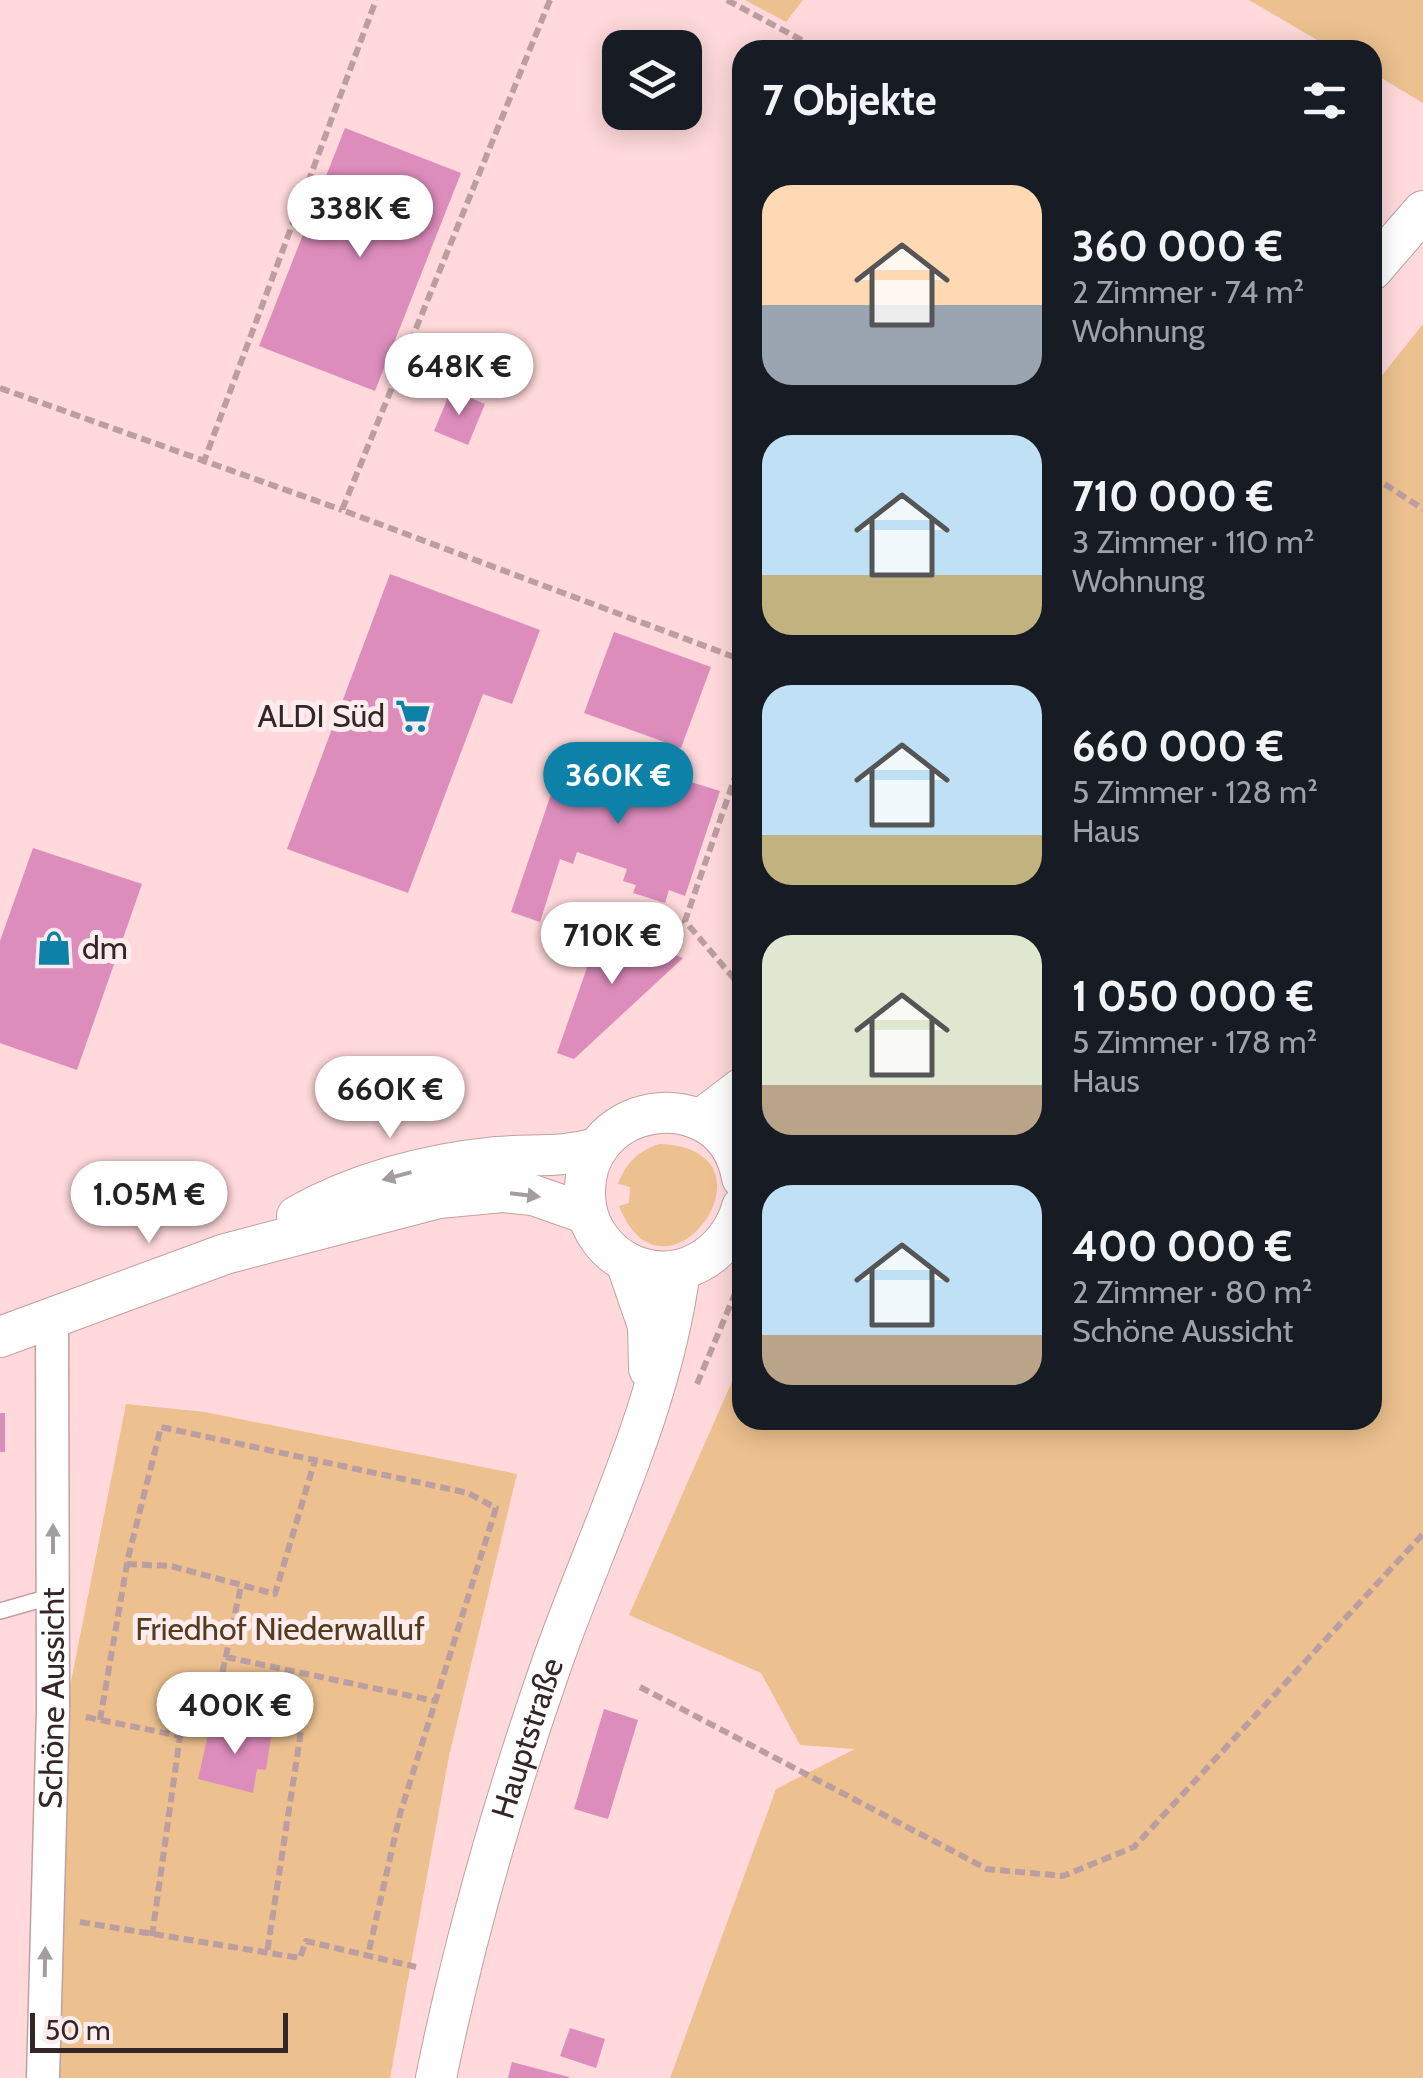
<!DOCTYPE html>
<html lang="de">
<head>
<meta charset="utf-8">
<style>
  body { margin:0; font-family:Cabin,sans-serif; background:#242831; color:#f1f3f6; height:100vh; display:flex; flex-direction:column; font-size:38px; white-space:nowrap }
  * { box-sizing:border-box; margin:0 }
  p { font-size:32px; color:#9ea1a6 }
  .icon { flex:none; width:55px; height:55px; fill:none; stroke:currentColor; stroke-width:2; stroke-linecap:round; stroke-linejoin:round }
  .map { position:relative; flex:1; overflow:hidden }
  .details { position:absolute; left:732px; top:40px; width:650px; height:1390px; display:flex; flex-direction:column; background:#171b24; border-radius:30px; box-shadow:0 5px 25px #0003 }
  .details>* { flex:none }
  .controls { position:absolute; left:602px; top:30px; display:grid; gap:20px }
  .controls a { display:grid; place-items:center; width:100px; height:100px; border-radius:20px; background:#171b24; box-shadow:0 5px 25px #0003; font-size:50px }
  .scale { position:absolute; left:30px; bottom:25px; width:258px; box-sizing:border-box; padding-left:10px; border:5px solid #342627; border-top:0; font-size:28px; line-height:35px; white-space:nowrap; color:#342627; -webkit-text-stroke:8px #fceced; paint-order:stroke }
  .price { position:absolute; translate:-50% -85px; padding:0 22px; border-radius:35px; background:#fff; color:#222; font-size:32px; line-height:65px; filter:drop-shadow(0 2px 5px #0008) }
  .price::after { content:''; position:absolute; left:50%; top:60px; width:30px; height:22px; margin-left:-15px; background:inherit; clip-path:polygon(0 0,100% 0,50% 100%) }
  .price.on { background:#0e81a8; color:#fff }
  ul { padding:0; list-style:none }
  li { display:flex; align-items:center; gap:30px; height:250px; padding:0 30px }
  li span { display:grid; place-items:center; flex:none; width:280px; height:200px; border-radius:30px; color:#555 }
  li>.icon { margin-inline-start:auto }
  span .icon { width:120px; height:120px; fill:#fffc; stroke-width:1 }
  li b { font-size:42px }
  h2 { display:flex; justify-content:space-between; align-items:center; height:120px; padding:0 30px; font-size:42px }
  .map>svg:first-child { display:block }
  .green { fill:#ecc18f }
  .building { fill:#dd8dbc }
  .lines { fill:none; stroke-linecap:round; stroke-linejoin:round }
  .service-casing { stroke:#c29fa1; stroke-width:18 }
  .minor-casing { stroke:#c29fa1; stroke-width:35 }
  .tertiary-casing { stroke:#c29fa1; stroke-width:42 }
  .path { stroke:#bc9ea0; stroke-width:6; stroke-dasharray:10 5; stroke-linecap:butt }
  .service { stroke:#fff; stroke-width:15 }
  .minor { stroke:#fff; stroke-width:32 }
  .tertiary { stroke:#fff; stroke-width:40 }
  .oneway { fill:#a49d9e }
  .labels { text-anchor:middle; stroke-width:10; stroke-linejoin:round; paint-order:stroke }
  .poi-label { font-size:32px; fill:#342627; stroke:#fceced; text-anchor:end }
  .park-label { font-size:32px; fill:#533b1c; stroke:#fceced }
  .street-label { font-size:32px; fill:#342627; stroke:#fceced }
</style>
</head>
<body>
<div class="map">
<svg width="1423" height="2078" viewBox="0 0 1423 2078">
  <rect width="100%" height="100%" fill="#ffd9db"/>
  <path class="green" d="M745,0H803L786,22Z
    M1249,0H1423V103L1373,73L1372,50H1334Z
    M1423,324V2078H670L776,1789L855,1749L800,1745L761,1673L629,1615L742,1359V1420H1372V388Z
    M659,1144C790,1148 665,1323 619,1206L629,1203L630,1187L618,1184C627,1162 637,1152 659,1144Z
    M126,1404L205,1412L517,1474L449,1756L390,2078H56L65,1712Z"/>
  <path class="building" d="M345,128L461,173L375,391L259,346Z
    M451,390L485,404L468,445L434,431Z
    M390,574L540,630L512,704L483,694L408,893L287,849Z
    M614,632L711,667L681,748L584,713Z
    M568,744L720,791L685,896L669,890L665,903L633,893L636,885L623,881L627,869L577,852L573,864L560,859L540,922L511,912Z
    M33,848L142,884L77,1070L0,1043V941Z
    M601,928L683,958L574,1059L557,1053Z
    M0,1413H5V1452H0Z
    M604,1709L638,1720L608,1819L574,1809Z
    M229,1724L272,1731L266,1770L257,1769L253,1793L198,1779L209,1730L227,1733Z
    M570,2028L605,2039L596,2068L560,2056Z
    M512,2062L569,2077V2078H508Z"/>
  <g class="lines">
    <defs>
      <path id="service" d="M0,1611L53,1596"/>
      <g id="minor">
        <path id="s1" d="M43,2078L53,1710L52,1320"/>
      </g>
      <g id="tertiary">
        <path d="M1372,270L1423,211"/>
        <path d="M700,1120L742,1088"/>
        <path d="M742,1178C725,1076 571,1100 586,1206C590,1231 607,1253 630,1264C679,1286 728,1256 742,1207"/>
        <path d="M297,1216C358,1182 427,1164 497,1157C532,1154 562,1158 597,1148"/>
        <path d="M626,1262L648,1326L649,1369"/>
        <path d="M0,1337L225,1254L439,1198L502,1192L533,1195L587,1214"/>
        <path id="s2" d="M436,2078C465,1936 505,1797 553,1660C599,1531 662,1408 680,1270"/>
      </g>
    </defs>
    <use href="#service" class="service-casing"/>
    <use href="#minor" class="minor-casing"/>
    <use href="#tertiary" class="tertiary-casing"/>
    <path class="path" d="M550,0L342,510L742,660
      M727,0L820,50
      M0,388L342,510
      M203,464L376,0
      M1372,476L1423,509
      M742,757L685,921L742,988
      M697,1384L742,1277
      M127,1564L171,1566L275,1594L315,1460
      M226,1657L435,1701
      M640,1687L987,1869L1063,1876L1134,1847L1423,1534
      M213,1716L241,1586
      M86,1717L180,1736L213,1716L301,1731L267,1953
      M100,1720L128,1558L161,1427L468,1493L496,1508L400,1814L368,1955
      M80,1922L300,1958L306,1941L416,1967
      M152,1936L180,1736"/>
    <use href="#service" class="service"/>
    <use href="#minor" class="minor"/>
    <use href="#tertiary" class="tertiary"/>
  </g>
  <defs><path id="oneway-solid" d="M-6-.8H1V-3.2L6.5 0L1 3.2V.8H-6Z" transform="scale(2.5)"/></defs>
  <g class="oneway">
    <use href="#oneway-solid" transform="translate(397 1176) rotate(165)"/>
    <use href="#oneway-solid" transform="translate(525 1195) rotate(7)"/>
    <use href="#oneway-solid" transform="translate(53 1539) rotate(-90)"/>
    <use href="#oneway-solid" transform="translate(45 1962) rotate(-89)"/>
  </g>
  <defs>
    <symbol id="supermarket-bare" viewBox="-9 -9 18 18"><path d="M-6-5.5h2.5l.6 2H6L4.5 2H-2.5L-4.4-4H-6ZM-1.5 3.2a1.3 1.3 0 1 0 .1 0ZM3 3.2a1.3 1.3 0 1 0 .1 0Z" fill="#0e81a8" stroke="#fceced" stroke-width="2.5" paint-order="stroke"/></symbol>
    <symbol id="shop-bare" viewBox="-9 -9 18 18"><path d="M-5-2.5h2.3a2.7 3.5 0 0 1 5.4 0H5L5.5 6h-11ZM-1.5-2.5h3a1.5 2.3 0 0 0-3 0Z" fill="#0e81a8" stroke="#fceced" stroke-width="2.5" paint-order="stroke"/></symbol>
  </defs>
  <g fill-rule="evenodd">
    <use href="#supermarket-bare" x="388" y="691" width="50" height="50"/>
    <use href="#shop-bare" x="29" y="923" width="50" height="50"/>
  </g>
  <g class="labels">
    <g class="poi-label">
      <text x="385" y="727">ALDI Süd</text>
      <text x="82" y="959" text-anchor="start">dm</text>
    </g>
    <g class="park-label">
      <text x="280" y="1640">Friedhof Niederwalluf</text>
    </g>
    <g class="street-label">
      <text dy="11" stroke="none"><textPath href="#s1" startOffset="380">Schöne Aussicht</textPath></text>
      <text dy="11" stroke="none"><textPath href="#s2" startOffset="352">Hauptstraße</textPath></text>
    </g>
  </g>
</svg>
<div class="controls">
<a><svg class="icon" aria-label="layers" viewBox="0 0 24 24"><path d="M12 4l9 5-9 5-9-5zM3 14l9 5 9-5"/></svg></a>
</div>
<div class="scale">50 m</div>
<b class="price" style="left:360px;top:260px">338K €</b>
<b class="price" style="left:459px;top:418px">648K €</b>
<b class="price on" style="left:618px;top:827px">360K €</b>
<b class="price" style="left:612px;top:987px">710K €</b>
<b class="price" style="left:390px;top:1141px">660K €</b>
<b class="price" style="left:149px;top:1246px">1.05M €</b>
<b class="price" style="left:235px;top:1757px">400K €</b>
<section class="details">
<h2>7 Objekte<svg class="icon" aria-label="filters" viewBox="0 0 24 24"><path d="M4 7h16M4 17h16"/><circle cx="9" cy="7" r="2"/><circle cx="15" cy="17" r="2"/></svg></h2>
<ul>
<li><span style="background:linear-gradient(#ffd9b3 60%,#9aa5b1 0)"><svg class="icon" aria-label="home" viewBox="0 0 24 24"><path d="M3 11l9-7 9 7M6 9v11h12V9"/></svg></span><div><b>360 000 €</b><p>2 Zimmer · 74 m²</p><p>Wohnung</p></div></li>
<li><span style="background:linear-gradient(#bfe0f5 70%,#c2b280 0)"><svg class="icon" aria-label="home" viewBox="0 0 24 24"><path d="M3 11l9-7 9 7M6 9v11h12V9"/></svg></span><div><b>710 000 €</b><p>3 Zimmer · 110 m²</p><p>Wohnung</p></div></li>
<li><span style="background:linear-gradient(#bfe0f5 75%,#c2b280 0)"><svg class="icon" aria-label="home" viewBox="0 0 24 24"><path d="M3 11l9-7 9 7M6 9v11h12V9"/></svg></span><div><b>660 000 €</b><p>5 Zimmer · 128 m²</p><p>Haus</p></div></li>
<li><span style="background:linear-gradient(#dfe7d0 75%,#b9a48a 0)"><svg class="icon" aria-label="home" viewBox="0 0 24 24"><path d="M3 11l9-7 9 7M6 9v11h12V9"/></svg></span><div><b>1 050 000 €</b><p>5 Zimmer · 178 m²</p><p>Haus</p></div></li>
<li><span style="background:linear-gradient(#bfe0f5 75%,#b9a48a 0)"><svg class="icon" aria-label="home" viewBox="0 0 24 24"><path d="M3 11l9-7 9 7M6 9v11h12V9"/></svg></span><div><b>400 000 €</b><p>2 Zimmer · 80 m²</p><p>Schöne Aussicht</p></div></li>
</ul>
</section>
</div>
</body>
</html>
